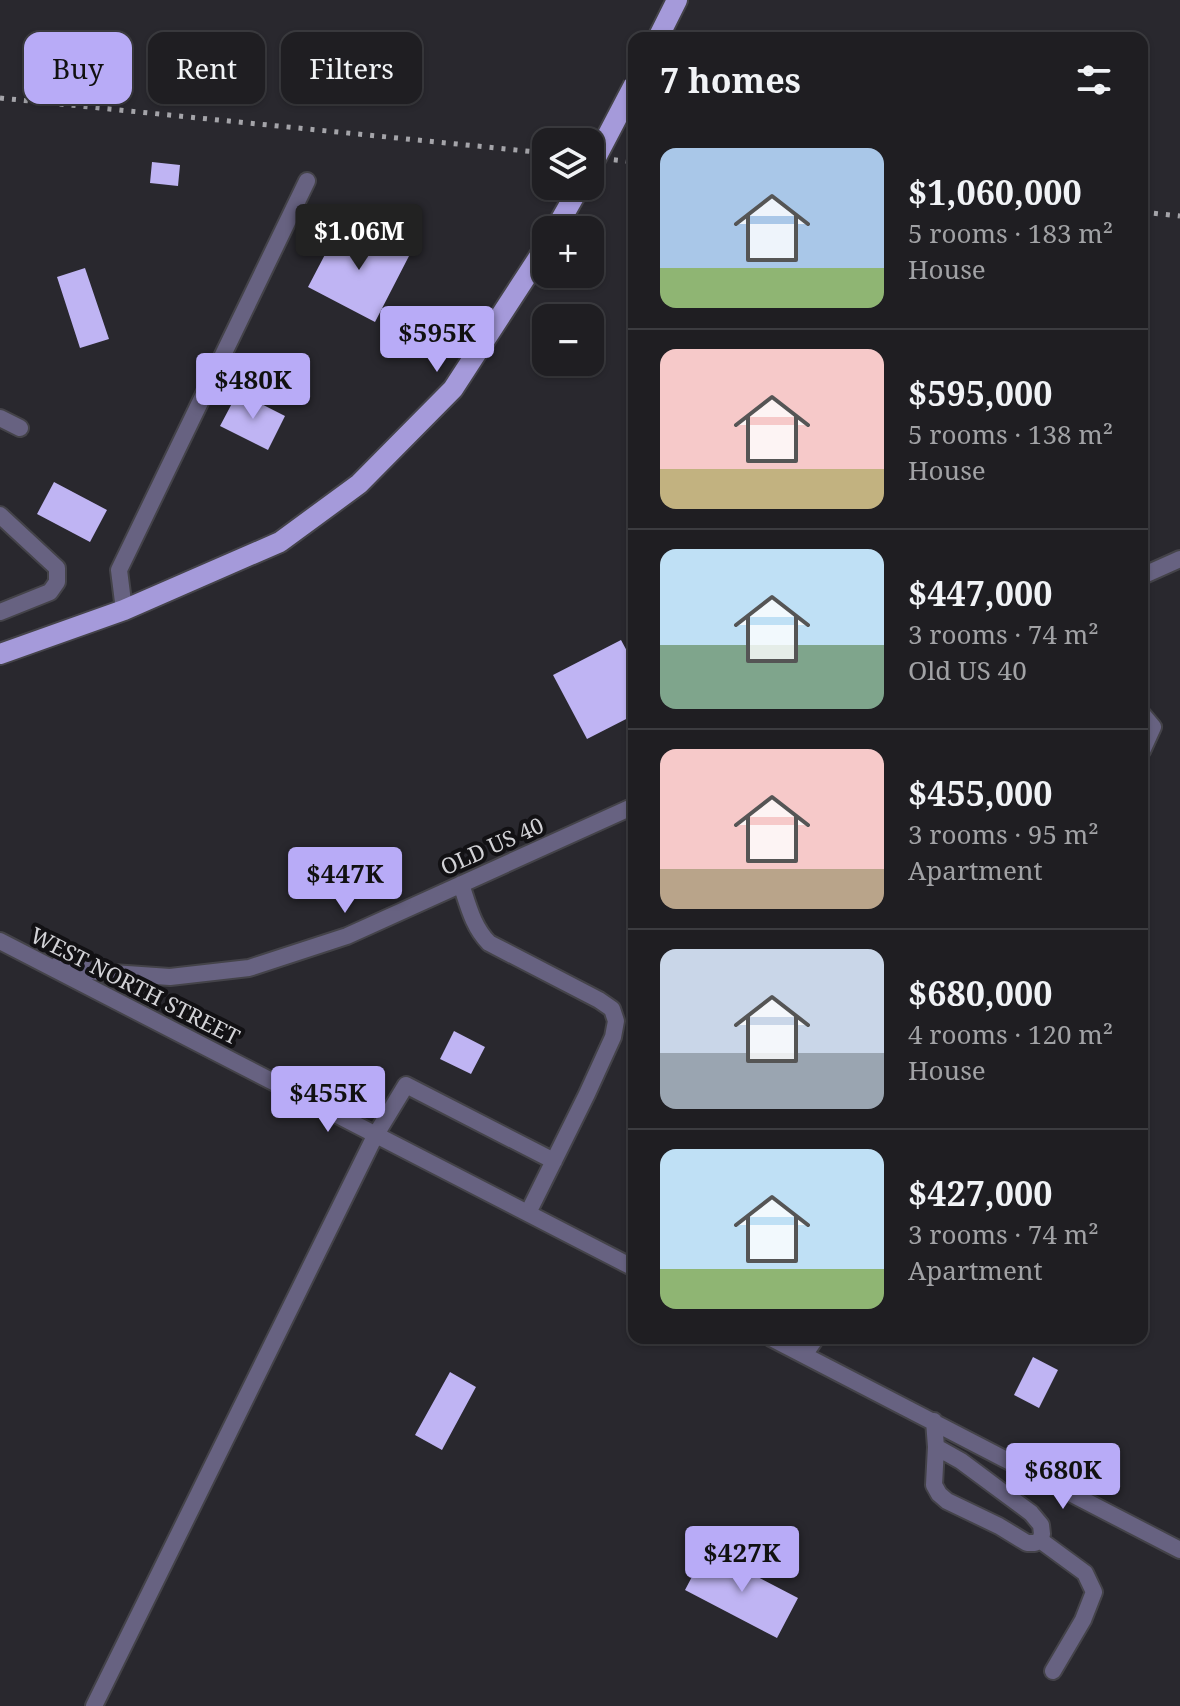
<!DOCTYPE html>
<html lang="en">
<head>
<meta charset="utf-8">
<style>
  body { margin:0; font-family:"Noto Serif",serif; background:#27272a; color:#f1f3f6; height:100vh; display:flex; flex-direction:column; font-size:30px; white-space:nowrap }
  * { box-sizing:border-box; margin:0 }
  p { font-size:26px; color:#a1a2a5 }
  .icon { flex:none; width:44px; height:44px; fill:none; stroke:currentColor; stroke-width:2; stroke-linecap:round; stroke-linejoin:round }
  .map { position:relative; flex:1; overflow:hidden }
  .panel { position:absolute; left:628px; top:32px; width:520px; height:1312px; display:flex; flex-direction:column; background:#1f1e22; border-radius:16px; box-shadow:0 2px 6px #0004,0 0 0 2px #3c3c40 }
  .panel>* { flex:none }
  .hud { position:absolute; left:24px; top:32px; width:484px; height:72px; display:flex; gap:16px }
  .tools { position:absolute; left:532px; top:128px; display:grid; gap:16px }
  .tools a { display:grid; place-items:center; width:72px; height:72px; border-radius:16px; background:#1f1e22; box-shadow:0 2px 6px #0004,0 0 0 2px #3c3c40; font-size:40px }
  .price { position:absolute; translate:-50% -68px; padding:0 18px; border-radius:8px; background:#b8abf7; color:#111; font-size:26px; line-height:52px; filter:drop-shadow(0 2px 4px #0008) }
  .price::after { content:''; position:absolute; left:50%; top:48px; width:24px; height:18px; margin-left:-12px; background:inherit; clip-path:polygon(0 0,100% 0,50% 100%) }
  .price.current { background:#222; color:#fff }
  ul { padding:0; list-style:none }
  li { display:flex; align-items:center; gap:24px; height:200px; padding:0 32px }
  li+li { border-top:2px solid #3c3c40 }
  li span { display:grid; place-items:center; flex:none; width:224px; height:160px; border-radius:16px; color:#555 }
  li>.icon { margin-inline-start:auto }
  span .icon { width:96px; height:96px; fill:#fffc; stroke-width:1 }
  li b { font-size:34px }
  h2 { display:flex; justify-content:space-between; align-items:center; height:96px; padding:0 32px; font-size:34px }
  .tag { padding:0 28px; border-radius:16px; background:#1f1e22; box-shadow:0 2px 6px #0004,0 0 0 2px #3c3c40; font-size:28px; line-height:72px }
  .tag.current { background:#b8abf7; color:#111 }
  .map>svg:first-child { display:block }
  .building { fill:#bfb4f3 }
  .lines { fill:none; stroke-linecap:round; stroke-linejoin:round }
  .minor-casing { stroke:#444349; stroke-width:20 }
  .major-casing { stroke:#444349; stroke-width:24 }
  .minor { stroke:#676281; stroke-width:16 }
  .major { stroke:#a59ada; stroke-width:20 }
  .rail { stroke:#a4a4a9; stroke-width:5; stroke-dasharray:4 8; stroke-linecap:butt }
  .major-bridge-casing { stroke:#444349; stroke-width:24; stroke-linecap:butt }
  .major-bridge { stroke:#a59ada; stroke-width:20 }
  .labels { text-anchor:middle; stroke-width:8; stroke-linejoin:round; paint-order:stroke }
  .street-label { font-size:22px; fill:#d2d2d6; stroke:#121114 }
</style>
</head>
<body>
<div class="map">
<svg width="1180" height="1706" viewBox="0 0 1180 1706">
  <rect width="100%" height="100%" fill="#29282e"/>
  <path class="building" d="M152,162L180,165L178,186L150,183Z
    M342,222L409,256L375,322L308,287Z
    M85,268L109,339L80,348L57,277Z
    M238,392L285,416L268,450L220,426Z
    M54,482L107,510L90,542L37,514Z
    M621,640L634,664V715L587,739L553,675Z
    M454,1031L485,1047L471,1074L440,1059Z
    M1033,1357L1058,1370L1039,1408L1014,1395Z
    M450,1372L476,1387L442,1450L415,1435Z
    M706,1550L798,1598L777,1638L685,1590Z"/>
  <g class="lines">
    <defs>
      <path id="minor" d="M0,418L20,428
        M0,515L57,568V582L50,592L0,612
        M1142,576L1180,559
        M124,610L119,570L307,181
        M1142,714L1153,727L1142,751
        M461,884C468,905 473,927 489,943L599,1000L612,1009L616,1021L613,1037L587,1094L528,1213
        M0,941L634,1268
        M58,965L98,972L170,977L249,968L347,936L634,806
        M771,1338L1180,1550
        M804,1355L816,1338
        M934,1421L936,1447L934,1485L939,1494L947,1501L999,1526L1027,1543H1035L1040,1540L1042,1534L1041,1525L1031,1513L961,1461L936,1447
        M1040,1540L1085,1573L1094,1592L1083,1620L1053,1671
        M94,1706L375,1136L406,1085L554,1161"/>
      <path id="major" d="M658,38L677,0
        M555,230L580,186
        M0,654L124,610L280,542L359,484L453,389L546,246"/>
    </defs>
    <use href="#minor" class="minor-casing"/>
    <use href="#major" class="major-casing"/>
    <use href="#minor" class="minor"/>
    <use href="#major" class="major"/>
    <path class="rail" d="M0,98L546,153
      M590,157L634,162
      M1142,212L1180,216"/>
    <defs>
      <path id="major-bridge" d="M590,169L634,85"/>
    </defs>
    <use href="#major-bridge" class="major-bridge-casing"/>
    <use href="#major-bridge" class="major-bridge"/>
  </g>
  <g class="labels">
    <g class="street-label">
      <text transform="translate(492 846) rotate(-24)" y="8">OLD US 40</text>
      <text transform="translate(135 986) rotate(27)" y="8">WEST NORTH STREET</text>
    </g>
  </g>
</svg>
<div class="tools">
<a><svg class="icon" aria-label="layers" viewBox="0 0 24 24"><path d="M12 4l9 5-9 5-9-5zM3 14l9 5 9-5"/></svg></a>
<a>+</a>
<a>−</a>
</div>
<b class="price current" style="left:359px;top:272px">$1.06M</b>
<b class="price" style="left:437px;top:374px">$595K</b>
<b class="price" style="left:253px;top:421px">$480K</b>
<b class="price" style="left:345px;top:915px">$447K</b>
<b class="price" style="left:328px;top:1134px">$455K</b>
<b class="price" style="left:1063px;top:1511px">$680K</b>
<b class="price" style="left:742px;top:1594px">$427K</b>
<div class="hud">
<a class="tag current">Buy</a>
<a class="tag">Rent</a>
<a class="tag">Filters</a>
</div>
<section class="panel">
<h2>7 homes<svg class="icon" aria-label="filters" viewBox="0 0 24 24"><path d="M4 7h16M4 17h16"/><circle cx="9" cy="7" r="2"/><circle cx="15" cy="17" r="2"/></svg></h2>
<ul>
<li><span style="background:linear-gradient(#a9c7e8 75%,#8fb573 0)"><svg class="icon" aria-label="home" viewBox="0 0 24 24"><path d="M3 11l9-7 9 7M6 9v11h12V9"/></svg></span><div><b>$1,060,000</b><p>5 rooms · 183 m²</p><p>House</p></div></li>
<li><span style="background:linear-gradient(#f6c9c9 75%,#c2b280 0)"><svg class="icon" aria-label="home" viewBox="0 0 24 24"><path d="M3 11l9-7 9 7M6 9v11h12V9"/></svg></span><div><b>$595,000</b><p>5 rooms · 138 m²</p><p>House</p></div></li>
<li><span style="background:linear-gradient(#bfe0f5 60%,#7fa58c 0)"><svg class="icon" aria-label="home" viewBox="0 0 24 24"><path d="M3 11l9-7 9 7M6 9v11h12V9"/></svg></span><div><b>$447,000</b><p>3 rooms · 74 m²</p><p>Old US 40</p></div></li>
<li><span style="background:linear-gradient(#f6c9c9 75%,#b9a48a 0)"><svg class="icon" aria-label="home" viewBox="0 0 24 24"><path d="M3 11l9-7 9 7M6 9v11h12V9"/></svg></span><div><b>$455,000</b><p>3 rooms · 95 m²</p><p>Apartment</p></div></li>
<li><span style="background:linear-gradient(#c9d6e8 65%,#9aa5b1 0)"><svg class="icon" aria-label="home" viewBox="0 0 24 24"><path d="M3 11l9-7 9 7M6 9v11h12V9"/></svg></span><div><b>$680,000</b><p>4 rooms · 120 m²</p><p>House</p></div></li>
<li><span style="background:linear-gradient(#bfe0f5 75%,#8fb573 0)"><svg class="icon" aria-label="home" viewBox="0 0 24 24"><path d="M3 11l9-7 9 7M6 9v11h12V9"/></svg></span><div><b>$427,000</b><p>3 rooms · 74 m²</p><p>Apartment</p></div></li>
</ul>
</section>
</div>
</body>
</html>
